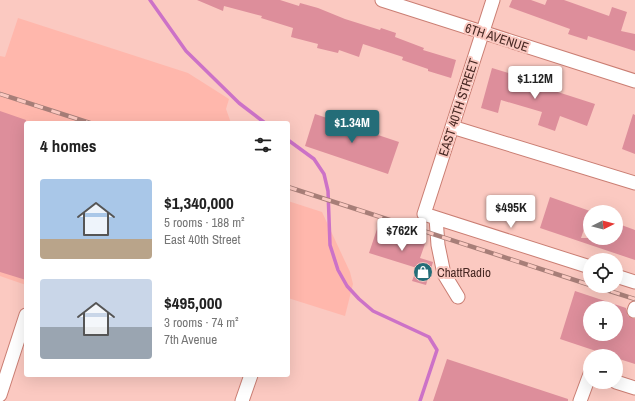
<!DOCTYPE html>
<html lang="en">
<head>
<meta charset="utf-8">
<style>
  body { margin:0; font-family:"Archivo Narrow",sans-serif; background:#f6f6f6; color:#222; height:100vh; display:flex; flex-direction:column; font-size:15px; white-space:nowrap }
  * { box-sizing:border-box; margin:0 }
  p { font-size:13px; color:#767676 }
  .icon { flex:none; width:22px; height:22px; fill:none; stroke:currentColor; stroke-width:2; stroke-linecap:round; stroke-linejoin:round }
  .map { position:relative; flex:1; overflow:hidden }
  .side { position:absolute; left:24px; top:121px; width:266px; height:256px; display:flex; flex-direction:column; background:#fff; border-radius:4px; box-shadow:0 4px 16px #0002 }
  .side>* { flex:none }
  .needle { width:26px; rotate:84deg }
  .tools { position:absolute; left:583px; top:205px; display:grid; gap:8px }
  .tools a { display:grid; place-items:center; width:40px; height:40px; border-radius:50%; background:#fff; box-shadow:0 4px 16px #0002; font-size:20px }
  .price { position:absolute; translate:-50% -34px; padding:0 9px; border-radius:4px; background:#fff; color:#222; font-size:13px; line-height:26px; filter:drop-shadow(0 1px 2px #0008) }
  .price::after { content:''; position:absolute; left:50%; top:24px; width:12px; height:9px; margin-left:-6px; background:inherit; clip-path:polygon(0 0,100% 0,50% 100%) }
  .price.current { background:#246d78; color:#fff }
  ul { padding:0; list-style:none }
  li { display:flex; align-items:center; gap:12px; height:100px; padding:0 16px }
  li span { display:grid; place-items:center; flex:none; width:112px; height:80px; border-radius:4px; color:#555 }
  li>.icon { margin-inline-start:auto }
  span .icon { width:48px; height:48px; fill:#fffc; stroke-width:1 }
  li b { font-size:17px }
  h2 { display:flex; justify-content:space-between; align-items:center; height:48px; padding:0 16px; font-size:17px }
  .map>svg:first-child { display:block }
  .built { fill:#ffb7ac }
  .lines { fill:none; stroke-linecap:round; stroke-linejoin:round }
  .stream { stroke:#cc72c7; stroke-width:3.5 }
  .building { fill:#dd8e9b; fill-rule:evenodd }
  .minor-casing { stroke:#ca7e73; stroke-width:15 }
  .minor { stroke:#fff; stroke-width:13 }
  .rail-casing { stroke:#a77e78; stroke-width:4.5 }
  .rail { stroke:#fbc9c1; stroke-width:3; stroke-dasharray:9; stroke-linecap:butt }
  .labels { text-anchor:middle; stroke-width:4; stroke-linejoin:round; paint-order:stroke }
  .street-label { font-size:13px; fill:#472823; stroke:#fbc9c1 }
  .poi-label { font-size:13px; fill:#472823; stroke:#fbc9c1; text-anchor:start }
</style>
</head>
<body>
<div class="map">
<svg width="635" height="401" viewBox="0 0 635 401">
  <rect width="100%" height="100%" fill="#fbc9c1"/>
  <path class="built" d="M18,18L188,73L229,99L226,109L231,123H26V285L0,276V56L5,57Z
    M288,201L322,212L350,272L353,284L345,316L288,298Z"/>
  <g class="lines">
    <path class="stream" d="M150,0L186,51L239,103L265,123
      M288,140L314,159L324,174L328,191L330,245L338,270L347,286L359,299L373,311L429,337L437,350L420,401"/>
  </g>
  <path class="building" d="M197,0H280L299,6L300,3L318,8L345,19L380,30L381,28L396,33L395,37L424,48L423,50L456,60L451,78L428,71V69L402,60L403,57L363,44L359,57L339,50L338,53L317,48L318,44L291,37L293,28L261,18L262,16L224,6L223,11Z
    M512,0H531L545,5L547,0H564L609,16L612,7L627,12L621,31L635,34V51L588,36L587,40L568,34L570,29L509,7Z
    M492,68L537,82L536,85L595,104L587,126L560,116L555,131L538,125L542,112L501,100L498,113L481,108Z
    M0,111L26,120V280L0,272Z
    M315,114L399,142L388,174L305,146Z
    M633,114L635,115V154L622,149Z
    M550,197L590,211L581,238H616V223L635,230V260L540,228Z
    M378,226L426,241L420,258L433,262L426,285L412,281L417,268L369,253Z
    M575,291L626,308L628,316L635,319V364L616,358V356H611L560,339ZM590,308H616V334H590Z
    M447,359L568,399V401H433Z"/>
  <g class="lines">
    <defs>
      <path id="minor" d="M382,0L635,81
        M493,0L424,214L590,267
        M452,127L635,183
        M436,218L438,245L444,274L458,297
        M616,276L635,282
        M634,311L635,308
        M616,382L635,388
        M0,395L26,315
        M242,401L251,375
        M580,401L590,374"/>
    </defs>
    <use href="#minor" class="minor-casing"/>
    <use href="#minor" class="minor"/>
    <defs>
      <path id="rail" d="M0,94L90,123
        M288,187L590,285
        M594,286L635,299"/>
    </defs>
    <use href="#rail" class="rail-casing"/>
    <use href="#rail" class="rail"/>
  </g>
  <defs>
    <symbol id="shop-disc" viewBox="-11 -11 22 22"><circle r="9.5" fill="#246d78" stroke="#fbc9c1"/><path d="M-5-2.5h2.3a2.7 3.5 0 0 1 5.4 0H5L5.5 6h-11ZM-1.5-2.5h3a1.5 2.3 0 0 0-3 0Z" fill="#fff"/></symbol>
  </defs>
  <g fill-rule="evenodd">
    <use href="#shop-disc" x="412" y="261" width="22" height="22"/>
  </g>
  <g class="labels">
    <g class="street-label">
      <text transform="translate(497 37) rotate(18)" y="5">6TH AVENUE</text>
      <text transform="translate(458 107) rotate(-72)" y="5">EAST 40TH STREET</text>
    </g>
    <g class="poi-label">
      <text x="437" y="277">ChattRadio</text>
    </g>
  </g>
</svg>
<div class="tools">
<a><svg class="needle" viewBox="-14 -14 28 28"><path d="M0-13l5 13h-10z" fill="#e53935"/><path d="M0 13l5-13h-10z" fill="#767676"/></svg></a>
<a><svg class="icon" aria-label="locate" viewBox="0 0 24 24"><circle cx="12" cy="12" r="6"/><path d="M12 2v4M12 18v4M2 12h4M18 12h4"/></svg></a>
<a>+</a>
<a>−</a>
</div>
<b class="price" style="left:535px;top:100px">$1.12M</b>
<b class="price current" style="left:352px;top:144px">$1.34M</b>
<b class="price" style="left:511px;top:229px">$495K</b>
<b class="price" style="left:402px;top:252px">$762K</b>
<section class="side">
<h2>4 homes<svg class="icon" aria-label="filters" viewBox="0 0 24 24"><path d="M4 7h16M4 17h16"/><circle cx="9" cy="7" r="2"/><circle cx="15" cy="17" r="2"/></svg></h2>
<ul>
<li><span style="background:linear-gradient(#a9c7e8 75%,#b9a48a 0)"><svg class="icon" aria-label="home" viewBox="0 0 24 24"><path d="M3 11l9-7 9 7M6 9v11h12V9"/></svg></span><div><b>$1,340,000</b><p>5 rooms · 188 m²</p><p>East 40th Street</p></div></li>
<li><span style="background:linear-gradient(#c9d6e8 60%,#9aa5b1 0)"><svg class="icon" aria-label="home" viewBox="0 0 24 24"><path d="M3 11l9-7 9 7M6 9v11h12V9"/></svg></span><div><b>$495,000</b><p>3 rooms · 74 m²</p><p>7th Avenue</p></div></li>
</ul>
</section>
</div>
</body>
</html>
